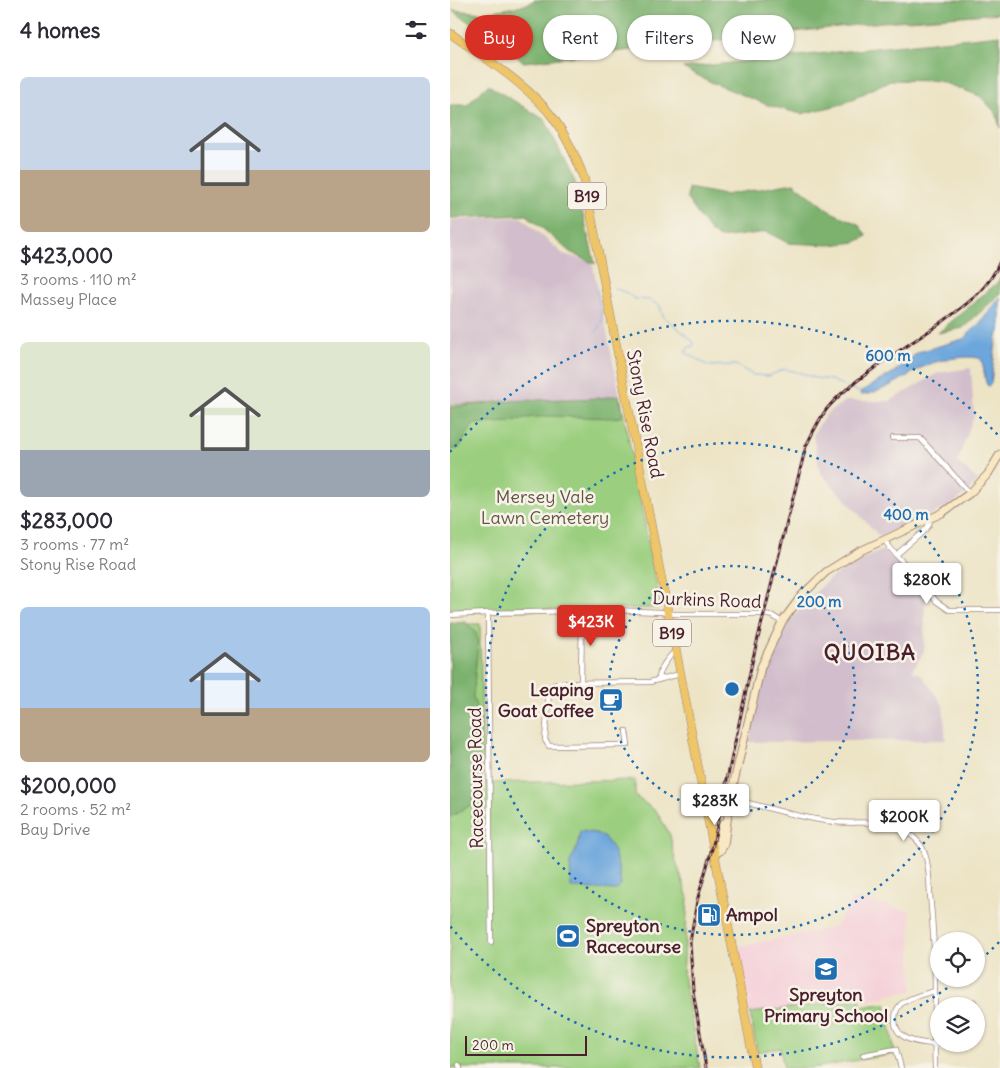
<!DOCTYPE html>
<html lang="en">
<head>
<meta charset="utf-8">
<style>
  body { margin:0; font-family:Delius,sans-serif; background:#f7f7f7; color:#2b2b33; height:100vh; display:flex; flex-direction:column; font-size:19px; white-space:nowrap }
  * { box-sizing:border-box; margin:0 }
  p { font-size:16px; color:#7c7c81 }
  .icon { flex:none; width:28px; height:28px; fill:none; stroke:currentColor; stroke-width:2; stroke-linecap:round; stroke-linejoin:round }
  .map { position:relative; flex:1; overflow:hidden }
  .details { display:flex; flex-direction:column; background:#fff; width:450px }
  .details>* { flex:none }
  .guide { position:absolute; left:15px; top:15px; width:460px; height:45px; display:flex; gap:10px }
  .fabs { position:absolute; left:480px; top:932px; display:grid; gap:10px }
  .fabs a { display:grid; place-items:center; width:55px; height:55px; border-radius:50%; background:#fff; box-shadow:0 1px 4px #0004; font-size:25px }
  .scale { position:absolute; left:15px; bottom:12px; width:122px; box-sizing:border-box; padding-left:5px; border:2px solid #4a1f2b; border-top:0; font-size:14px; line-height:18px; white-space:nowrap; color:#4a1f2b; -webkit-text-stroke:4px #f7f3e8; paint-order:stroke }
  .price { position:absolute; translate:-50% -42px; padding:0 11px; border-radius:5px; background:#fff; color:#222; font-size:16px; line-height:32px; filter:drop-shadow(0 1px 2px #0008) }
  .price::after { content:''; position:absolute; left:50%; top:30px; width:15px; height:11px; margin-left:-8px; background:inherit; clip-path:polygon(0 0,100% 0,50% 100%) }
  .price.selected { background:#d93025; color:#fff }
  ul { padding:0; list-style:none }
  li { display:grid; align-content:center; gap:10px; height:265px; padding:0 20px }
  li span { display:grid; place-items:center; height:155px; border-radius:8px; color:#555 }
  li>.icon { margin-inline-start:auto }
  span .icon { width:90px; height:90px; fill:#fffc; stroke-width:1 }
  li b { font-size:21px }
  h2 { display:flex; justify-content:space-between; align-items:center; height:60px; padding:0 20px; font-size:21px }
  .tag { padding:0 18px; border-radius:22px; background:#fff; box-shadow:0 1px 4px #0004; font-size:18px; line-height:45px }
  .tag.selected { background:#d93025; color:#fff }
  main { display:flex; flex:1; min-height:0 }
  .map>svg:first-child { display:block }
  .built { fill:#f5cfd9 }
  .industrial { fill:#d1bdcb }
  .green { fill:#9bcf7f; stroke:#727755 }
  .forest { fill:#7cb26e; stroke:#63684c }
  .water { fill:#6ca6dc; stroke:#5b6284 }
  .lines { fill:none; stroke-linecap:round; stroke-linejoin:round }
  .stream { stroke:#6ca6dc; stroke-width:1 }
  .minor-casing { stroke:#9c8278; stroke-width:6 }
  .secondary-casing { stroke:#9c8278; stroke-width:9 }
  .primary-casing { stroke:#9c8278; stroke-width:9 }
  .minor { stroke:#fff; stroke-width:4.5 }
  .secondary { stroke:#f8e8c3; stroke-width:7 }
  .primary { stroke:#eec569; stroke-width:8 }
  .rail-casing { stroke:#4a1f2b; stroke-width:3 }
  .rail { stroke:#f7f3e8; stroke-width:1; stroke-dasharray:4; stroke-linecap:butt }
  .ring { fill:none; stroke:#1f6fb2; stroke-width:2.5; stroke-dasharray:2.5 5 }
  .labels { text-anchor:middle; stroke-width:5; stroke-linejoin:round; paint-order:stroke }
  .shield { fill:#f7f3e8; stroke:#7e5f64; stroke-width:1 }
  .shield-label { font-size:16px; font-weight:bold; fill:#4a1f2b }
  .street-label { font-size:18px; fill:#4a1f2b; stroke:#f7f3e8 }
  .park-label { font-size:18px; fill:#625444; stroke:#f7f3e8 }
  .poi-label { font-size:18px; font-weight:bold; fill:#4a1f2b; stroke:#f7f3e8; text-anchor:start }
  .district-label { font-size:22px; font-weight:bold; letter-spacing:1px; fill:#4a1f2b; stroke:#f7f3e8 }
  .centre { fill:#1f6fb2; stroke:#f7f3e8; stroke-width:2.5 }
  .ring-label { font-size:15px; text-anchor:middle; font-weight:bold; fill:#1f6fb2; stroke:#f7f3e8; stroke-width:5; stroke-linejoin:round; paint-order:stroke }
</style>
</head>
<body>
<main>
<section class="details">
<h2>4 homes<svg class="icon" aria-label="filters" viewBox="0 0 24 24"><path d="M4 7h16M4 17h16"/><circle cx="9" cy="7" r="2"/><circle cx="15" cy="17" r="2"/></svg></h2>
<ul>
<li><span style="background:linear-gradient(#c9d6e8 60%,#b9a48a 0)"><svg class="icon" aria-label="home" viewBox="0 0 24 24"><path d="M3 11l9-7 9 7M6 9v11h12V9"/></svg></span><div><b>$423,000</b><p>3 rooms · 110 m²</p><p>Massey Place</p></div></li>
<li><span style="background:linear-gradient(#dfe7d0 70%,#9aa5b1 0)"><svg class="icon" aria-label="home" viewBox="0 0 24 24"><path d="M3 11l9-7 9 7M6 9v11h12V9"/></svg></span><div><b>$283,000</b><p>3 rooms · 77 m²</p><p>Stony Rise Road</p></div></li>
<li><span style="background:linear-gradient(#a9c7e8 65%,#b9a48a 0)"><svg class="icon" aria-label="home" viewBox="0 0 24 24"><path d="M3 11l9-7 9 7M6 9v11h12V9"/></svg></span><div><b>$200,000</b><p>2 rooms · 52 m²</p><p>Bay Drive</p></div></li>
</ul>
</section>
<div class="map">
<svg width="550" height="1068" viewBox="0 0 550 1068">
  <rect width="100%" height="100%" fill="#f7f3e8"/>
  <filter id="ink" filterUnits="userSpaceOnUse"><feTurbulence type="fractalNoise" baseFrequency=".02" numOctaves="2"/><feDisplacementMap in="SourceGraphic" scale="10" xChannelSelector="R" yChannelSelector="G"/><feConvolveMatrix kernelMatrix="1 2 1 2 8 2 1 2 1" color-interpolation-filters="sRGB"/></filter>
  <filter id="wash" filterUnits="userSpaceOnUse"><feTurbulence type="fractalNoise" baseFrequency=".0096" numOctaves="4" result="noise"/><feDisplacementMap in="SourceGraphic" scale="20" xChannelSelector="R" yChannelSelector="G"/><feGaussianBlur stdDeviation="1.12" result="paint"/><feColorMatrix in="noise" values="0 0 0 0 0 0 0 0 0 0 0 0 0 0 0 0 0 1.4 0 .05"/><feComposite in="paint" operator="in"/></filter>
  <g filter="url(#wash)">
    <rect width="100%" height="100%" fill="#ede4c6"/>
    <path class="built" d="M403,898L460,911L462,991L435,995V999H410L300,1013L287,947L373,930L385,926Z"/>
    <path class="industrial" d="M71,217L113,254L142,262L171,400L0,405V220Z
      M521,368L524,416L507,462L529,481L504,503L473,519L429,536L370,472L363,435L376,414L395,401H440L488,373Z
      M434,550L458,573L475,593L474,651L462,671L471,674L493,705L496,740L299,742L312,680L320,657L346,612L378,580L404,562Z"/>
    <path class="green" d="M171,400L211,608L31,611L0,613V405Z
      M0,624H30L33,783L185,780V796L207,812L220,835L224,855L238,898L233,974L250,1068H0Z
      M410,999L411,1007L436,1003L445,1054L362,1068H334L330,1048L307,1052L300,1013Z"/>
    <path class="forest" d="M85,0H550V13L433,22L74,62L2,10L34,13L75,5Z
      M550,35V128L546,113L530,96L489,81L440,80L393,104L351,114L318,105L263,83L233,68Z
      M38,85L95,120L125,182L145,264L120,252L77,215L0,218V105H17Z
      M344,183L379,211L408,224L417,236L406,242L380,245L338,243L317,232L269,238L259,230L237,199L238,188L275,195Z
      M550,277V294L513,328L488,333L548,282Z
      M169,395L173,413L171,417L161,418L100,416L75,418L60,422L24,424L8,449H0V408L54,401L151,398Z
      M16,622L26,633L28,642L23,697L30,719L28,776L26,781L23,804L0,817V623Z"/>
    <path class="water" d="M550,298V330L548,333L546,342L541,384L538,386L536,383L532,361L529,358C513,355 485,360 471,368C454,377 431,394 411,395L410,392L441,374L455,364L468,352L513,339L529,324Z
      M130,831C135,832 141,832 146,833C166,841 168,866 171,885L166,890L121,888L120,862L127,848Z"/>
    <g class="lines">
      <path class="stream" d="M164,288L177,293L185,299L199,300L210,306L213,316L243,341L244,345L238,348L235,352L259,366L286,365L303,375L318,376L335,369L351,373L365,378L381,380L409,392
        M146,332L152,321L147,291"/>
    </g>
  </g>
  <g filter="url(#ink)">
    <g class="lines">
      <defs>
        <path id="minor" d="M443,438H470L520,493
          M434,540L446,555L471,581L486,601L499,610H550
          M446,555L475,530L479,525L480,519
          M38,613L41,942
          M0,615L38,613L162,610L211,612L224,614H314L323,616L332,622
          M209,680C209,668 218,658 226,650
          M131,683L132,611
          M176,731L178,745L99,746L95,740L99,692L101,686L109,683L200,682L230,674
          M280,799C315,806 348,818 384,822C401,824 433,820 448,827C457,831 469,840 473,849C479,862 479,879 480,894C483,926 485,959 485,992C485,1018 484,1043 485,1068
          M520,1006L524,1002
          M484,1044C468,1043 444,1040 445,1019C445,1013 447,1008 451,1004C460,997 474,994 485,991
          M413,1055L446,1049L451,1068
          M9,1065L10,1068"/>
        <path id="secondary" d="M265,853L267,844L273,823
          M265,854L270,851L274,845L280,799L311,667L332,622L352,595L376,572L408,552L492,513L520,493L538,474L550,454"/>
        <path id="primary" d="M0,33C33,57 80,86 104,119C117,137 126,157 134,178L218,613L226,650L305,1068"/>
      </defs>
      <use href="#minor" class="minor-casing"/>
      <use href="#secondary" class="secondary-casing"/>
      <use href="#primary" class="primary-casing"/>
      <use href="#minor" class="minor"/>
      <use href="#secondary" class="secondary"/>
      <use href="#primary" class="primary"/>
      <defs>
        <path id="rail" d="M256,1068L243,991L240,942L247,901L263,845L303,658L356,446C362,434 368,421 376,410C392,390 414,376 434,361C452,349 470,337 488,325C513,307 539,290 550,261"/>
      </defs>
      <use href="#rail" class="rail-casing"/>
      <use href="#rail" class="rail"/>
    </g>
  </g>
  <g class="ring">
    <circle cx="282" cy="689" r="123"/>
    <circle cx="282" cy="689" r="246"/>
    <path d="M549 942A368 368 0 0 1 528 962M509 979A368 368 0 0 1 0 926M0 452A368 368 0 0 1 549 436"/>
  </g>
  <defs>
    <symbol id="cafe-square" viewBox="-11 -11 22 22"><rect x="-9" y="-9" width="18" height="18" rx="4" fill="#1f6fb2" stroke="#f7f3e8"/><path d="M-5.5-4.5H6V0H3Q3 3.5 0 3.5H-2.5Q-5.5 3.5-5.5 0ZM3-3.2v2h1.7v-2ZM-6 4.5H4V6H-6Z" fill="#fff"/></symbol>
    <symbol id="fuel-square" viewBox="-11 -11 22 22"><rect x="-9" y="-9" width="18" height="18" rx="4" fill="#1f6fb2" stroke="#f7f3e8"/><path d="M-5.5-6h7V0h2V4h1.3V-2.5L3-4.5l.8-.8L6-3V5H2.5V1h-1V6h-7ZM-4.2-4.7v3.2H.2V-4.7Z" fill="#fff"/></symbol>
    <symbol id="stadium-square" viewBox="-11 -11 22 22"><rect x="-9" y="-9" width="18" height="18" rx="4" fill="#1f6fb2" stroke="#f7f3e8"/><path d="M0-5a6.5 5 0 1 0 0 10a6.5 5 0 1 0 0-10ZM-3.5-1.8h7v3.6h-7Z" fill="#fff"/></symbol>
    <symbol id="school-square" viewBox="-11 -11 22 22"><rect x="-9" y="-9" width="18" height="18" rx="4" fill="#1f6fb2" stroke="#f7f3e8"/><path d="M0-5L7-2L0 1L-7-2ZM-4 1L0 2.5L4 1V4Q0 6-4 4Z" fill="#fff"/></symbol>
  </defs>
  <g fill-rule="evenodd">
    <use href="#cafe-square" x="147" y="686" width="28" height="28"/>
    <use href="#fuel-square" x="245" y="901" width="28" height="28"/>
    <use href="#stadium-square" x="104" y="922" width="28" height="28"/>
    <use href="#school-square" x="362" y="955" width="28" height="28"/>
  </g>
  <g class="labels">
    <g class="shield">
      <rect x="118" y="182.5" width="38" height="27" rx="4"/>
      <rect x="203" y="619.5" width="38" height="27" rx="4"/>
    </g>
    <g class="shield-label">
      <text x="137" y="202">B19</text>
      <text x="222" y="639">B19</text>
    </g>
    <g class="street-label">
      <text transform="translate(195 414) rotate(79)" y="6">Stony Rise Road</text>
      <text transform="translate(257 600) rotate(2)" y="6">Durkins Road</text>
      <text transform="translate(26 778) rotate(-91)" y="6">Racecourse Road</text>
    </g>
    <g class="park-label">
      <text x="95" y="503">Mersey Vale<tspan x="95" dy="21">Lawn Cemetery</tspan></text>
    </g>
    <g class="poi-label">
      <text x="144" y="696" text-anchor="end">Leaping<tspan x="144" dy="21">Goat Coffee</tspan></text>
      <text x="276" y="921">Ampol</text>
      <text x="136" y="932">Spreyton<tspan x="136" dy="21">Racecourse</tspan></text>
      <text x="376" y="1001" text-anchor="middle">Spreyton<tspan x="376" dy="21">Primary School</tspan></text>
    </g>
    <g class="district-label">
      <text x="420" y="660">QUOIBA</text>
    </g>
  </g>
  <circle cx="282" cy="689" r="8" class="centre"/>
  <g class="ring-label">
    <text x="438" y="361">600 m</text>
    <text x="456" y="520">400 m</text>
    <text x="369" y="607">200 m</text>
  </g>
</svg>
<div class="fabs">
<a><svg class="icon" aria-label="locate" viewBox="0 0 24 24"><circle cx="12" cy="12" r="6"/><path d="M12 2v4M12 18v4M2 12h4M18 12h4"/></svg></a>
<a><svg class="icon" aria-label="layers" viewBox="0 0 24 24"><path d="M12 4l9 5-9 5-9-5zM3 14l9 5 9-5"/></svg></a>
</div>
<div class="scale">200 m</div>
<b class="price" style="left:477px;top:605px">$280K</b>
<b class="price selected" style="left:141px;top:647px">$423K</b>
<b class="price" style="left:265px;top:826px">$283K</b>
<b class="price" style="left:454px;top:842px">$200K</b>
<div class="guide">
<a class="tag selected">Buy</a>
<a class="tag">Rent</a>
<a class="tag">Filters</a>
<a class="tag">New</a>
</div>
</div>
</main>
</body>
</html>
